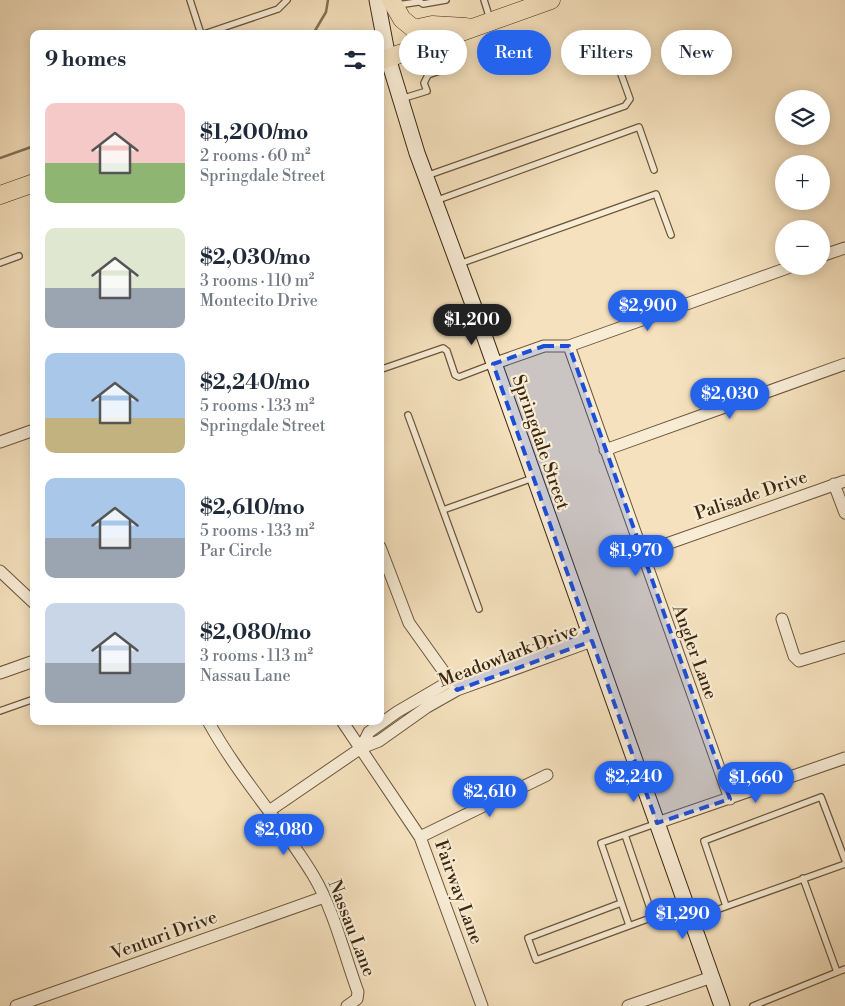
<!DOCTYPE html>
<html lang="en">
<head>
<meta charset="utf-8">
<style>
  body { margin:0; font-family:"Libre Bodoni",serif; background:#f6f6f7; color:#1f2937; height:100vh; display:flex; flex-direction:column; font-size:19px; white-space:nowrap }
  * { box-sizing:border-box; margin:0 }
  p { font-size:16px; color:#747a83 }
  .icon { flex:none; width:28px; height:28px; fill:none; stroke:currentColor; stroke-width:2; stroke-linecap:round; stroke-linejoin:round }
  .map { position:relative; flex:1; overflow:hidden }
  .panel { position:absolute; left:30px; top:30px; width:354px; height:695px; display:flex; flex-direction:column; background:#fff; border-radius:10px; box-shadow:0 2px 12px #0003 }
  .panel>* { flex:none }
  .banner { position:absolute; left:399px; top:30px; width:371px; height:45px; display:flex; gap:10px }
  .tools { position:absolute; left:775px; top:90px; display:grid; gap:10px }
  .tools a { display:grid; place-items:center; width:55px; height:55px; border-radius:50%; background:#fff; box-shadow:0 2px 12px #0003; font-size:25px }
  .price { position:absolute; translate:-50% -42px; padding:0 11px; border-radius:18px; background:#2563eb; color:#fff; font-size:16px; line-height:32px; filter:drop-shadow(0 1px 2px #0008) }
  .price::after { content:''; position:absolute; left:50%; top:30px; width:15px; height:11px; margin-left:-8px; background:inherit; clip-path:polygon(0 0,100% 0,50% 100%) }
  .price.selected { background:#222; color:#fff }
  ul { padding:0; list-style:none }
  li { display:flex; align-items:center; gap:15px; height:125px; padding:0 15px }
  li span { display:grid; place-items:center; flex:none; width:140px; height:100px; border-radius:10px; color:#555 }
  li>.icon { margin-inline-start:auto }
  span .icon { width:60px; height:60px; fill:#fffc; stroke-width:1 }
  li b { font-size:21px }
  h2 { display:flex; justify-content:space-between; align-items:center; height:60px; padding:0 15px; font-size:21px }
  .tag { padding:0 18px; border-radius:22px; background:#fff; box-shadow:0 2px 12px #0003; font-size:18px; line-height:45px }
  .tag.selected { background:#2563eb; color:#fff }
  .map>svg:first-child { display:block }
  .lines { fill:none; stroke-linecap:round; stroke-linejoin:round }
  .stream { stroke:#857154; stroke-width:2.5 }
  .lane-casing { stroke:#6a563a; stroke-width:8 }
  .street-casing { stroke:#6a563a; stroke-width:13 }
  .secondary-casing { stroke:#3b270e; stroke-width:17 }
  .primary-casing { stroke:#3b270e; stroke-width:19 }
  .lane { stroke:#f8ecd5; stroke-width:5.5 }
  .street { stroke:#f8ecd5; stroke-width:11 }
  .secondary { stroke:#f8ecd5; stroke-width:15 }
  .primary { stroke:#f5e1be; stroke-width:18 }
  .marked { fill:#1d4ed8; fill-opacity:0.2; stroke:#1d4ed8; stroke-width:4; stroke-dasharray:10 6; stroke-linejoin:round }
  .labels { text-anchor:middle; stroke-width:4.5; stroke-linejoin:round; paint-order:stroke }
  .street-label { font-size:18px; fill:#3b270e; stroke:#f8ecd5 }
</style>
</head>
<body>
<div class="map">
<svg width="845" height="1006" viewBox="0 0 845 1006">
  <rect width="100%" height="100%" fill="#f5e1be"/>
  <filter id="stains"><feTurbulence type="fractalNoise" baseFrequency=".004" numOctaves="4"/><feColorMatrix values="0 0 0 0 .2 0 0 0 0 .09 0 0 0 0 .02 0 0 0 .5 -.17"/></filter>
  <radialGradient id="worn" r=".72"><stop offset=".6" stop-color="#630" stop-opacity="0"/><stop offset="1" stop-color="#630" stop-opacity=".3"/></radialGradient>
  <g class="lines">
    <path class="stream" d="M313,34L326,12L328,0
      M0,158L34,146"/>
    <defs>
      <path id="lane" d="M190,0L201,34
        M417,0L423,4L446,0
        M484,0L490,19
        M398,5L418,2
        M204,34L278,9L287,0
        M401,99L427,91L424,83L428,75L457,65L448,39
        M426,176L625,106L630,99L613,52
        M435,201L639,127L654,170
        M0,263L19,256
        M459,264L656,194L671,235
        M382,369L443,348L447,351L455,375L459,377L493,364
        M408,415L479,609
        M443,510L533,478
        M0,711L34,699
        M625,835L653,917
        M803,878L837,972
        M621,903L528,938L536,960L686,905
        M726,906L704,841L821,797L845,860
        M691,919L845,864
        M629,925L601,843L655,824
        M753,1006L845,969"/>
      <path id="street" d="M821,256L845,248
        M569,346L730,799
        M493,364L544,346H569L793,266
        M0,442L34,430
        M605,450L845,364
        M834,484L845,513
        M380,547L409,623L454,686
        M641,553L845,481
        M0,571L34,603
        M782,619L794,656L799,661L845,647
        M0,673L34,661
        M208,721C238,776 281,822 313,875C334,910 344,954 358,992L357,999L347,1006
        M342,721L420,837L482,1006
        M361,748L369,732L397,712L450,681L588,631
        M269,811L361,748L379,741L427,707L457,690L592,641
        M657,823L845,758
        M420,837L547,775
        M16,1006L324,897
        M628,1006L712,977"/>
      <path id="secondary" d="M377,0L388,58L417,153L474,307L722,1006"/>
      <path id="primary" d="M391,0L402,19L414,29L432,25L466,27
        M380,61L551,0
        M0,195L34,183"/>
    </defs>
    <use href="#lane" class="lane-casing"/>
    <use href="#street" class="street-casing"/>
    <use href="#secondary" class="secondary-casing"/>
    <use href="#primary" class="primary-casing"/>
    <use href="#lane" class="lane"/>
    <use href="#street" class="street"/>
    <use href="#secondary" class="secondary"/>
    <use href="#primary" class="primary"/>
  </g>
  <path class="marked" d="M544,346H569L730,799L657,823L592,641L457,690L450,681L588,631L493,364Z"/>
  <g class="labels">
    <g class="street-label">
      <text transform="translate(541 442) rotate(71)" y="6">Springdale Street</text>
      <text transform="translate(751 495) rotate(-19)" y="6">Palisade Drive</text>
      <text transform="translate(695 652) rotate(70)" y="6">Angler Lane</text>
      <text transform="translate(508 655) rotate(-21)" y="6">Meadowlark Drive</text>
      <text transform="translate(459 892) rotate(70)" y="6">Fairway Lane</text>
      <text transform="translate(352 928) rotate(69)" y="6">Nassau Lane</text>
      <text transform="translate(164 935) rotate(-20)" y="6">Venturi Drive</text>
    </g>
  </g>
  <rect width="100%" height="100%" filter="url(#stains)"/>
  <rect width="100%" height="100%" fill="url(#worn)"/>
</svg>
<div class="tools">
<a><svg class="icon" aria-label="layers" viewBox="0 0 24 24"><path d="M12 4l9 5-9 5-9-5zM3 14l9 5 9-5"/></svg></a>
<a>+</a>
<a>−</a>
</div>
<b class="price" style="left:648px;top:332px">$2,900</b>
<b class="price selected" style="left:472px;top:346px">$1,200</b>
<b class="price" style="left:730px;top:420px">$2,030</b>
<b class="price" style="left:636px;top:577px">$1,970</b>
<b class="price" style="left:634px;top:803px">$2,240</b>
<b class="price" style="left:756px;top:804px">$1,660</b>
<b class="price" style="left:490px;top:818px">$2,610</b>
<b class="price" style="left:284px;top:856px">$2,080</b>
<b class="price" style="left:683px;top:940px">$1,290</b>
<div class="banner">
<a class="tag">Buy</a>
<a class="tag selected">Rent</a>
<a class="tag">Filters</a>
<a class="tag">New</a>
</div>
<section class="panel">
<h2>9 homes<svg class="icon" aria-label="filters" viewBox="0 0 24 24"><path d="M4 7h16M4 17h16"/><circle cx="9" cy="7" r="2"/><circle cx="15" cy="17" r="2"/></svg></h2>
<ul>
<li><span style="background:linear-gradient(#f6c9c9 60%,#8fb573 0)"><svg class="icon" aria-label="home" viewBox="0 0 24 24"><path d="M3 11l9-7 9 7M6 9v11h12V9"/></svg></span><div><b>$1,200/mo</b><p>2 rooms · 60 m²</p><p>Springdale Street</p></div></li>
<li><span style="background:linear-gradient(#dfe7d0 60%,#9aa5b1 0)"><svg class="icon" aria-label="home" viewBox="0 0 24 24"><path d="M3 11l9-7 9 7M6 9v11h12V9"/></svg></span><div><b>$2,030/mo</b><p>3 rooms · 110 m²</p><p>Montecito Drive</p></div></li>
<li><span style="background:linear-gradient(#a9c7e8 65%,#c2b280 0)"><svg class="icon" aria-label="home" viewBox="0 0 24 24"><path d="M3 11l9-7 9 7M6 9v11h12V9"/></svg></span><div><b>$2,240/mo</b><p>5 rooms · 133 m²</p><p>Springdale Street</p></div></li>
<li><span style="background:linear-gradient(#a9c7e8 60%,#9aa5b1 0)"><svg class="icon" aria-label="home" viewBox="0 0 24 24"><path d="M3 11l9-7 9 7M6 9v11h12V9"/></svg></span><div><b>$2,610/mo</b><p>5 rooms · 133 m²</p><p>Par Circle</p></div></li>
<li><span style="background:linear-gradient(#c9d6e8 60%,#9aa5b1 0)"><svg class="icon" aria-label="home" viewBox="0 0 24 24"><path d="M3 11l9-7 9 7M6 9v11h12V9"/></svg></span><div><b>$2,080/mo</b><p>3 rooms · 113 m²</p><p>Nassau Lane</p></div></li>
</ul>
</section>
</div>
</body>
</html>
